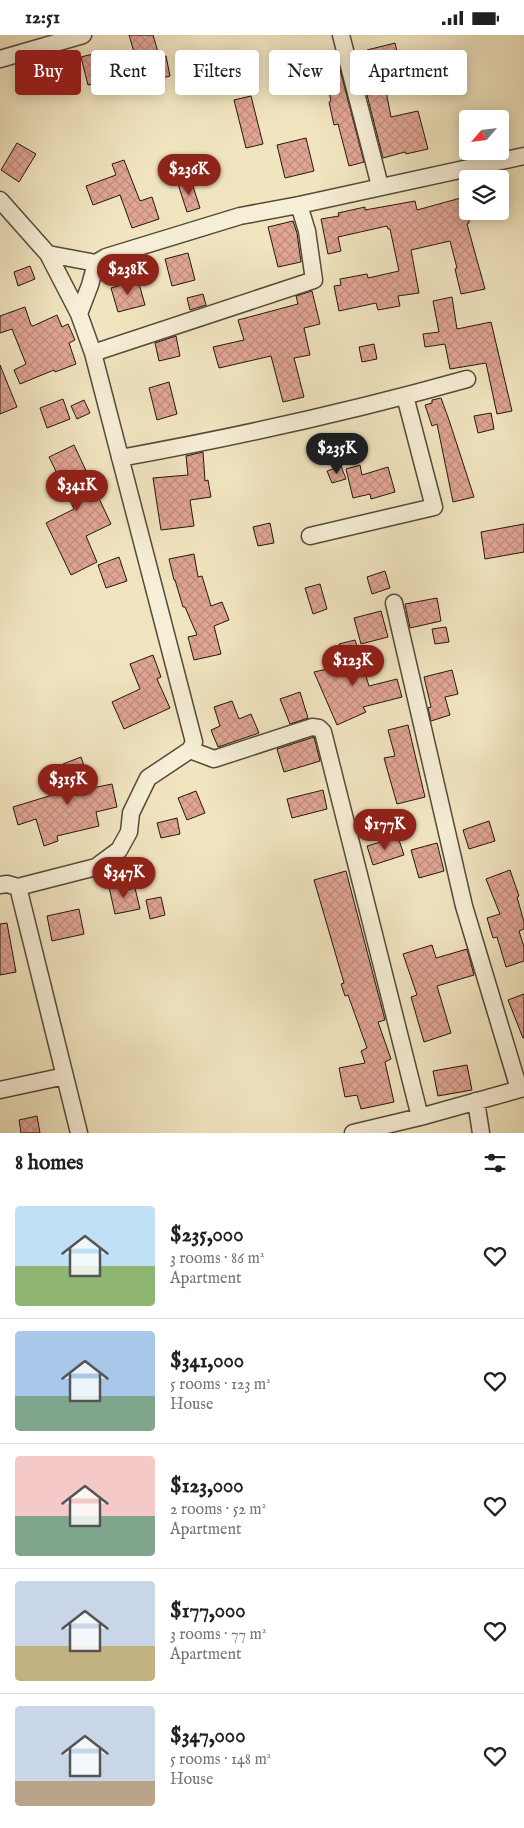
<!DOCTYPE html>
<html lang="en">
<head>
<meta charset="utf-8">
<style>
  body { margin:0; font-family:"IM FELL English",serif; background:#f6f6f6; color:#202124; height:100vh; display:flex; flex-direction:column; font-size:19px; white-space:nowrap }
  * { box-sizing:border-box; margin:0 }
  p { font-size:16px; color:#757577 }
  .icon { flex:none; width:28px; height:28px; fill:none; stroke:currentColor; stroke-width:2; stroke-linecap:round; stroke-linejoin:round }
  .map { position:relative; height:1098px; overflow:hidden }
  .side { display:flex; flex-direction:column; background:#fff; flex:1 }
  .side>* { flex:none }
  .hud { position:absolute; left:15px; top:15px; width:495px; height:45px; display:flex; gap:10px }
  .needle { width:32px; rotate:242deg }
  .buttons { position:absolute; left:459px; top:75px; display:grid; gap:10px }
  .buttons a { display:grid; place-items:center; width:50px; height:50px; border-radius:5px; background:#fff; box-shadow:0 2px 12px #0003; font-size:25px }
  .price { position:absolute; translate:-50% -42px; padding:0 11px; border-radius:18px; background:#8f2418; color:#fff; font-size:16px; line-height:32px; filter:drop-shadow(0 1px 2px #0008) }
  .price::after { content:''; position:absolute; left:50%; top:30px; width:15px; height:11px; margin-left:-8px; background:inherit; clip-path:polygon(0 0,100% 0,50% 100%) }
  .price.selected { background:#222; color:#fff }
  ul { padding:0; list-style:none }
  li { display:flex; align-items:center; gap:15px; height:125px; padding:0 15px }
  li+li { border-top:1px solid #e0e0e0 }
  li span { display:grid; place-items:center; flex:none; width:140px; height:100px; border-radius:5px; color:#555 }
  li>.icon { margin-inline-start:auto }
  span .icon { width:60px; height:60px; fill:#fffc; stroke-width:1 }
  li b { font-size:21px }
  h2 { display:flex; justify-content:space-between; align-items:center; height:60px; padding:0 15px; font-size:21px }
  .tag { padding:0 18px; border-radius:5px; background:#fff; box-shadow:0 2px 12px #0003; font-size:18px; line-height:45px }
  .tag.selected { background:#8f2418; color:#fff }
  .status { display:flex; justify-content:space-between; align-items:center; height:35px; padding:0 25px; background:#fff; direction:ltr }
  .status svg { height:14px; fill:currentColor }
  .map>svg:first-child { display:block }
  .building { fill:url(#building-cross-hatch); stroke:#21180d }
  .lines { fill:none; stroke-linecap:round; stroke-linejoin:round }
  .minor-casing { stroke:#554b3a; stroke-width:19 }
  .minor { stroke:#f6eed6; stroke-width:16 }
</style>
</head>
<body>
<div class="status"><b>12:51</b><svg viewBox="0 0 49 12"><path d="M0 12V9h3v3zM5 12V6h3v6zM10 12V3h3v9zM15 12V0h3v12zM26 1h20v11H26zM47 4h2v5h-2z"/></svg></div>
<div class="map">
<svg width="524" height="1098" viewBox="0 0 524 1098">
  <defs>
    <pattern id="building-cross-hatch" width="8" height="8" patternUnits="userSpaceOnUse" patternTransform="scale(1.25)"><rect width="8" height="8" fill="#e1a594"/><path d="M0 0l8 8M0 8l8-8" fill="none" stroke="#c18d7e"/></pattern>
  </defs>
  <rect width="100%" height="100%" fill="#f1e5c0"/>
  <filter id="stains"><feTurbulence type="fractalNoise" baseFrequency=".004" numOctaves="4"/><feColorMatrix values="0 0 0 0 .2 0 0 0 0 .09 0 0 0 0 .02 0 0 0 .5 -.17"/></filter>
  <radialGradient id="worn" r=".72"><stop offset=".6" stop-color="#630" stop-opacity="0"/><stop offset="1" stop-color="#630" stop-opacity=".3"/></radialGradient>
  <path class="building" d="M129,0H153L158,17L136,24Z
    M395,8L400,29L372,36L367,15Z
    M101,17L108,45L88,50L81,22Z
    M56,18L60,36L37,40L34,25Z
    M166,21L170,41L154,45L149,25Z
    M337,23L364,127L349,131L338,89L334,90L329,67L331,66L322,27Z
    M451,29L457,48L434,55L427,37Z
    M386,56L391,82L418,76L428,114L406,119L405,117L383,123L367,60Z
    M251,61L263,109L246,113L234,65Z
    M306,103L314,136L285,143L277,110Z
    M17,108L36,119L19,147L1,135Z
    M124,125L140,166L152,162L159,184L132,193L120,160L93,170L86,151L116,140L112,129Z
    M191,145L200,173L187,177L178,149Z
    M468,161L469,188L467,189L485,254L461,259L455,234L457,233L450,206L411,215L419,258L398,261L400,271L378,275L376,268L339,276L334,251L341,250L340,244L367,239L368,243L399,236L390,194H388L387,191L338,202L341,216L328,219L321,184L339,181L338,178L365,172V175L415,166L417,175Z
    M293,186L297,198L301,227L278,232L268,192Z
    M188,218L195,245L172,251L165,224Z
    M30,231L35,244L18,251L14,237Z
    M138,245L145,270L118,277L111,253Z
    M312,256L320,289L304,293L310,320L294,323L304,362L283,367L271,321L219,333L213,312L244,305L238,285L298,269L296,261Z
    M203,259L206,270L190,275L187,263Z
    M452,262L457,294L491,287L512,376L497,379L486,328L450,334L445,309L425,312L423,299L439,297L433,266Z
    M25,272L31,290L33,291L57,280L62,292L68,289L75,305L69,308L76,329L55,337L54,335L20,349L14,335L26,329L12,294L0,298V281Z
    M176,301L180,321L159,326L155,308Z
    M374,309L377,324L362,327L359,312Z
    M0,330L17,372L0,379Z
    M169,347L177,379L157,385L149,353Z
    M441,363L449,385L474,462L453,467L437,389L432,391L425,370L432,368V365Z
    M63,364L70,384L47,393L40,373Z
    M84,365L90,378L77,384L71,371Z
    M491,378L494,394L478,398L474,381Z
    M74,410L111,489L86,501L97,527L71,540L46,488L74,474L49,422Z
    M203,417L205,446L208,445L211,462L190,465L194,491L161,495L153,443L188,440L186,421Z
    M360,430L362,440L388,432L395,457L371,464L370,459L353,463L346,434Z
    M341,431L346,444L332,448L327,436Z
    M270,488L274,508L258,511L253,492Z
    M524,489V517L485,524L481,497Z
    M194,519L198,542L202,541L211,571L222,567L229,585L214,591L221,619L194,625L188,602L197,600L185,572H183L175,545H174L169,524Z
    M119,522L127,546L106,553L98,530Z
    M385,536L390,553L372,559L367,542Z
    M320,549L327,574L313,579L305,553Z
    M437,563L441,586L410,593L405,569Z
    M381,576L388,602L361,609L354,583Z
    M446,592L449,607L435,609L432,594Z
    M355,605L369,651L397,644L402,662L363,672L366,677L337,690L314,637L345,630L339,609Z
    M153,620L161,642L157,644L170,673L124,694L112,667L140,654L130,629Z
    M452,635L458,659L445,662L450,680L431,686L428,673L431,672L424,642Z
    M300,657L308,683L290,689L280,664Z
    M232,666L239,684L251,679L259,698L218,712L211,695L220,691L214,672Z
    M408,690L425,762L397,769L384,723L395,721L388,695Z
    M314,702L320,726L284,737L277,714Z
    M81,722L92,753L112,749L117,772L96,777L99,791L57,801L58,806L44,811L36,784L18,790L13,772L72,754L63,729Z
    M323,755L327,774L292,783L287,764Z
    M196,756L205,778L187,785L178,763Z
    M177,783L180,799L161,803L157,788Z
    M489,786L495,806L469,814L463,795Z
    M398,802L404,820L373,830L367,811Z
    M437,808L444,836L419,843L411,815Z
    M510,835L519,861L517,862L524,887V894L519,896L524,912V926L506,932L497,902L493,903L487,883L500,879L486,844Z
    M346,836L385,985L378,987L391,1024L385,1027L394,1067L361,1074L357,1060L345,1062L339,1033L365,1028L361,1016L367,1013L348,960L345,961L341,949L344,948L314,845Z
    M125,849L127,855L135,853L140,874L115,879L109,852Z
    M161,862L165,880L150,884L146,865Z
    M79,874L84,899L52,906L47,881Z
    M7,888L16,937L0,940V889Z
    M432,910L436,923L467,914L474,940L437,951L451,998L424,1007L411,962L417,960L403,919Z
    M524,959V1003H523L508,965Z
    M467,1030L472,1055L438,1061L433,1036Z
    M37,1081L40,1098H21L19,1085Z"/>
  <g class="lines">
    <defs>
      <path id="minor" d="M341,0L380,151
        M0,24L83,0
        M0,165L48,219L79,279
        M48,219L96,228
        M93,318L314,245L307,196L299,170
        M120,423C236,402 353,376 467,344
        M310,501L434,472L405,361
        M394,568L464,871L519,1054
        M190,715L214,724L312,692L319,693L323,697L420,1082
        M0,850L7,849L18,852L79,1098
        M18,852L96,832L119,815L129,797L131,778L148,743L190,715L194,707L93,318L79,279L90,250L96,228L106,222L240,181L299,170L524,121
        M0,1055L65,1041
        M476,1066L481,1098
        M353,1098L420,1082L524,1053"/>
    </defs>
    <use href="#minor" class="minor-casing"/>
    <use href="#minor" class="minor"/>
  </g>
  <rect width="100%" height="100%" filter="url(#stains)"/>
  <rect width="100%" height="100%" fill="url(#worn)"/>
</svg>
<div class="buttons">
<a><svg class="needle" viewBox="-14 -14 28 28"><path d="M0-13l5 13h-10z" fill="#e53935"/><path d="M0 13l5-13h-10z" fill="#757577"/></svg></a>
<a><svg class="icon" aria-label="layers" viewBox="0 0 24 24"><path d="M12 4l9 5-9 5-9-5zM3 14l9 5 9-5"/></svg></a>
</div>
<b class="price" style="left:189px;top:161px">$236K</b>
<b class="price" style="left:128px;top:261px">$238K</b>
<b class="price selected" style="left:337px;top:440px">$235K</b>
<b class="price" style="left:77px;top:477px">$341K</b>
<b class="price" style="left:353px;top:652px">$123K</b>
<b class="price" style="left:68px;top:771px">$315K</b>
<b class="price" style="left:385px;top:816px">$177K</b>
<b class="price" style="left:124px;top:864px">$347K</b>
<div class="hud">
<a class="tag selected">Buy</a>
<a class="tag">Rent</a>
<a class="tag">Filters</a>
<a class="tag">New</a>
<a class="tag">Apartment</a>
</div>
</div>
<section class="side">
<h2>8 homes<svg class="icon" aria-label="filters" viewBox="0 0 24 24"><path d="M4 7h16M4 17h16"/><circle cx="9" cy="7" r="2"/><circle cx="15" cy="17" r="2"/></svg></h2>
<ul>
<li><span style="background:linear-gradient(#bfe0f5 60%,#8fb573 0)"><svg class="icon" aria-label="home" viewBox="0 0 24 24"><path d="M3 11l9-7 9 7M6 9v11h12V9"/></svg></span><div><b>$235,000</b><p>3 rooms · 86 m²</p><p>Apartment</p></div><svg class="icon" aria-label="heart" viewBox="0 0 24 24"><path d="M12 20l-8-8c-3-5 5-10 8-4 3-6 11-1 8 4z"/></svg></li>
<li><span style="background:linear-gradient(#a9c7e8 65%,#7fa58c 0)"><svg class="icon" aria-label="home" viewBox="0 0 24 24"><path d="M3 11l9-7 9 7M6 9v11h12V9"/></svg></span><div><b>$341,000</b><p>5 rooms · 123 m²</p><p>House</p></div><svg class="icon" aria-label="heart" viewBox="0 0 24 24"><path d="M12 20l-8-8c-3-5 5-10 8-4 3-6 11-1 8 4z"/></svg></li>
<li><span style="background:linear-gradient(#f6c9c9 60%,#7fa58c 0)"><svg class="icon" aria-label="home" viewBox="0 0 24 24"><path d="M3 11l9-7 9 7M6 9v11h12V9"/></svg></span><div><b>$123,000</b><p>2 rooms · 52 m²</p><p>Apartment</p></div><svg class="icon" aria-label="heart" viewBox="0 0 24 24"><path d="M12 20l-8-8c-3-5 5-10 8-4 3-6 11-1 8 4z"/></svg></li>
<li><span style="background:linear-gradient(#c9d6e8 65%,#c2b280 0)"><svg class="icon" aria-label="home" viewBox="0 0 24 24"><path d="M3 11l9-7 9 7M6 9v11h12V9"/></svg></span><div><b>$177,000</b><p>3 rooms · 77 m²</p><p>Apartment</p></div><svg class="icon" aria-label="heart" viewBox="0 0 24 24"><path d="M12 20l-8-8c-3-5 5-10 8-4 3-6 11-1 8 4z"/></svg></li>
<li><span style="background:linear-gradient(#c9d6e8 75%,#b9a48a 0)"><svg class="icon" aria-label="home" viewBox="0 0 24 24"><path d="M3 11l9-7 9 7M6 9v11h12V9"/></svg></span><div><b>$347,000</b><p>5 rooms · 148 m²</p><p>House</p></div><svg class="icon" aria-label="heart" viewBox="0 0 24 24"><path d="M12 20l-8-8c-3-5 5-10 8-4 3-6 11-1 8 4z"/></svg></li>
</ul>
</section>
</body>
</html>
